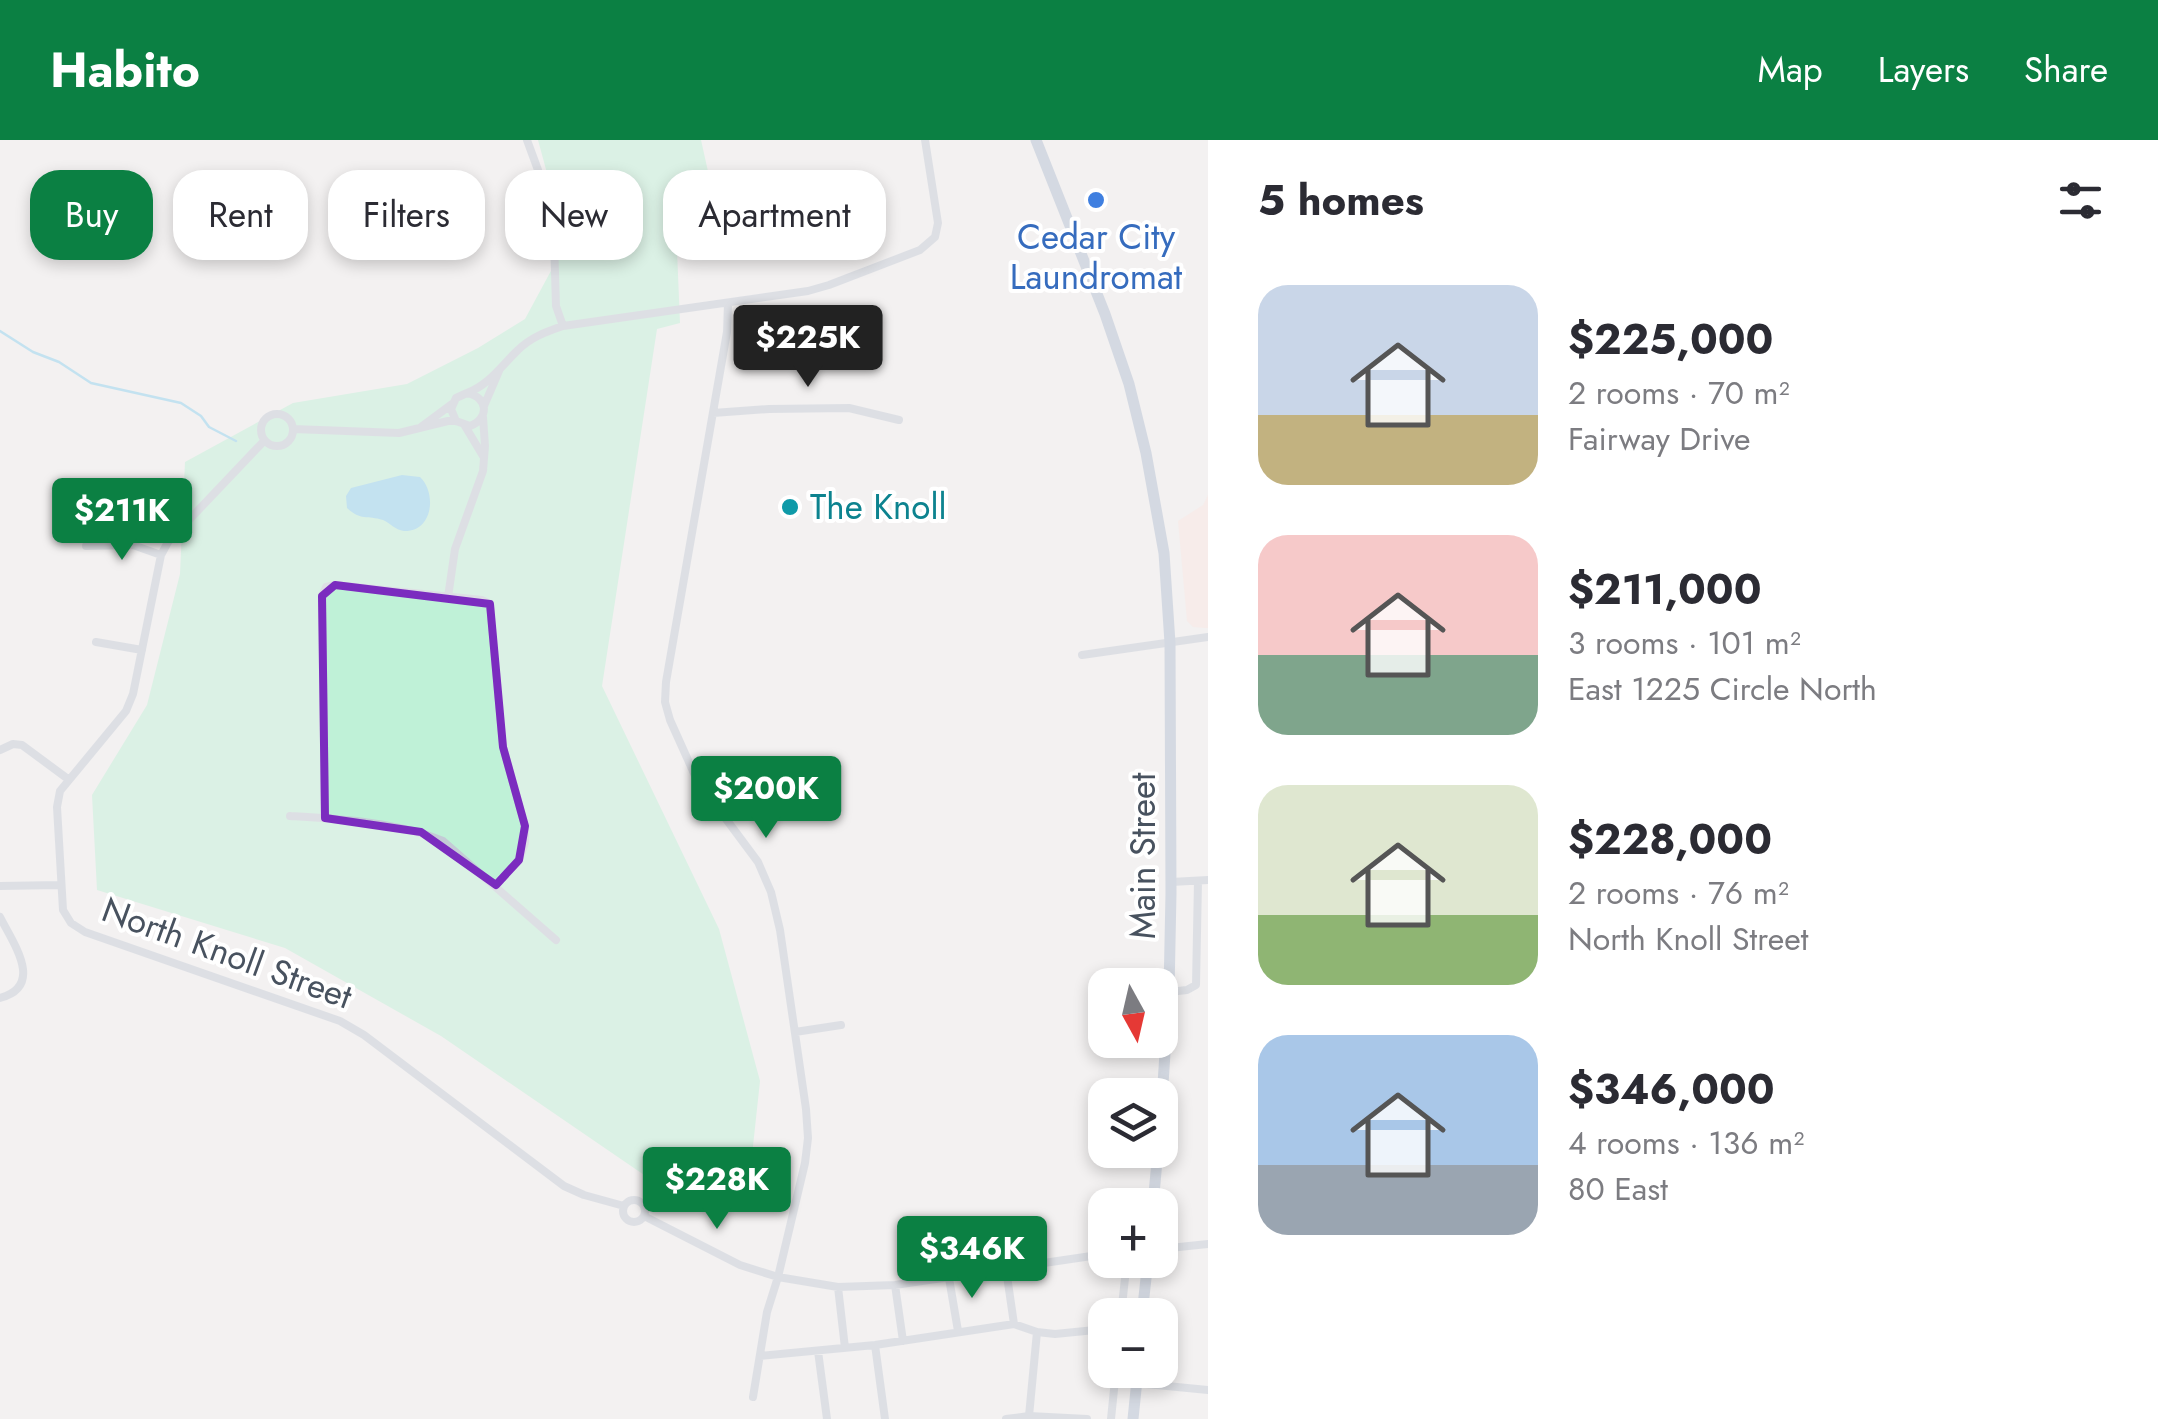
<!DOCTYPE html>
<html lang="en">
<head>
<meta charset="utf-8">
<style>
  body { margin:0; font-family:Jost,sans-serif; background:#f2f2f3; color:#2b2b33; height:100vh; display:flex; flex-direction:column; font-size:38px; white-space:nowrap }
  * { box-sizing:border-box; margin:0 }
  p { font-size:32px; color:#7c7c81 }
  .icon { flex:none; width:55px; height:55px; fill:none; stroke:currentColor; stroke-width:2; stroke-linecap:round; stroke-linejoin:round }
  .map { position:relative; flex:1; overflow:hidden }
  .sheet { display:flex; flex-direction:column; background:#fff; width:950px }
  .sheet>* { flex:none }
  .top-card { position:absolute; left:30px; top:30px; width:950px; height:90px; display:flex; gap:20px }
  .needle { width:65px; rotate:172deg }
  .controls { position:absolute; left:1088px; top:828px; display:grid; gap:20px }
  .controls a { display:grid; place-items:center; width:90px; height:90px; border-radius:20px; background:#fff; box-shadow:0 5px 15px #0003; font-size:50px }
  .price { position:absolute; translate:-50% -85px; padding:0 22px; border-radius:10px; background:#0b8043; color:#fff; font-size:32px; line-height:65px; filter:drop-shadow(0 2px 5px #0008) }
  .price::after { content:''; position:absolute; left:50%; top:60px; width:30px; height:22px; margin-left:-15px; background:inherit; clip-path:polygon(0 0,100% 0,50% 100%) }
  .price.on { background:#222; color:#fff }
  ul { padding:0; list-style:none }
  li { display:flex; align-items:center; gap:30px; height:250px; padding:0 50px }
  li span { display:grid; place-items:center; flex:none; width:280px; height:200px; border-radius:30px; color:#555 }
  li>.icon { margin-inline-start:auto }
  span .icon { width:120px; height:120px; fill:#fffc; stroke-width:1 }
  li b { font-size:42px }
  h2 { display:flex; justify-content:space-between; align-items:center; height:120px; padding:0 50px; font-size:42px }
  .tag { padding:0 35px; border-radius:30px; background:#fff; box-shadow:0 5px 15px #0003; font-size:35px; line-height:90px }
  .tag.on { background:#0b8043; color:#fff }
  header { display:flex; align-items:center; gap:60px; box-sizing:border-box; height:140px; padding:0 50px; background:#0b8043; color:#fff }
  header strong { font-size:48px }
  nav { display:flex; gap:55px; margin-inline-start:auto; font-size:35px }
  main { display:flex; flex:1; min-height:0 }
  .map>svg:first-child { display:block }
  .medical { fill:#fce7e2 }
  .green { fill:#bff1d7 }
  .water { fill:#8bd0ef }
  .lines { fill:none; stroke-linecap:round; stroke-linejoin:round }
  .stream { stroke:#8bd0ef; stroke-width:2.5 }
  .minor { stroke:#c4cbd6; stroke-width:8 }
  .primary { stroke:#b0bdd0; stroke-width:11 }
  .marked { fill:none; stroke:#7b2cbf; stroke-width:8; stroke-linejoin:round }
  .shop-dot { fill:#3f7fe0; stroke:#fff; stroke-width:4 }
  .culture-dot { fill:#0f9aa8; stroke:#fff; stroke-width:4 }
  .labels { text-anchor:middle; stroke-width:8; stroke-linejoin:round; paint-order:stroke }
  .shop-label { font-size:35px; fill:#366cbe; stroke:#fff }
  .culture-label { font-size:35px; fill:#0d838f; stroke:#fff; text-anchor:start }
  .street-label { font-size:35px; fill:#48525f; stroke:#fff }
</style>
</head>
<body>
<header>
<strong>Habito</strong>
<nav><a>Map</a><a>Layers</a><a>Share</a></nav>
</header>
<main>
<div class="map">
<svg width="1208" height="1279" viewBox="0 0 1208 1279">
  <rect width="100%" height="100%" fill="#f3f1f1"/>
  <path class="medical" d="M1208,355V488H1205L1193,487L1187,481L1178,381L1203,365Z"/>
  <path class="green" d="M538,0H701L709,36L674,38L680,183L657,189L602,546L719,789L760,941L746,1071L669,1052L441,896L285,808L97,750L92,655L147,565L180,434L185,322L293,263L407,244L478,208L525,179L566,103Z"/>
  <path class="water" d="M402,335L420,337C437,353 433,392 404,391C395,390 390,383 383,380C367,375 361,381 347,368L346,356L351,348Z"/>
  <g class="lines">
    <path class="stream" d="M0,191L33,212L59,222L91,243L181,263L201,276L209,287L236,301"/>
    <path class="minor" d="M527,0L538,30L554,100L556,166L563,186
      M728,164L727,192L666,542L665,562L670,580L697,640L758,722L771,752L780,790L806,969L808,998L805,1023L778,1137L767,1172L753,1257
      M467,253C489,245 502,225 518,210C531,197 546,192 563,186L808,151L829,145L920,110L935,97L938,83L925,0
      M484,266L499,231
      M713,273L769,269L849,268L899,280
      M261 290a16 16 0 1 1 32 0a16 16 0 1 1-32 0Z
      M465,286L483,316
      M421,287L452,264
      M293,289L399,293L448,281H456L470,286C490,278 488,257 467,253L456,258L451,269L456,281
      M264,301L168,402L161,415L133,554L126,571L60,651L57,667L63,770L71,783L85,792L340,881L364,895L564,1046L584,1055L624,1066
      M86,406L133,405L161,415
      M448,457L455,409L483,331L485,306L483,277
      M96,502L142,510
      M1082,515L1208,497
      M0,610L13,604L22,605L68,639
      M290,676C339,679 398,682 443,701L556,800
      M325,678L322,456L326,447L335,445L482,460L490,464L503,607L525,686V703L519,720L496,745
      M1171,742L1208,740
      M0,746L60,745
      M0,777C13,803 45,846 0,858
      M1169,852L1187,850L1196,845L1198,741
      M795,892L841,885
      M623 1071a11 11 0 1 1 22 0a11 11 0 1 1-22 0Z
      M644,1076L740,1125L778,1137L838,1147L895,1145L1105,1114
      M1160,1109L1208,1104
      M1006,1129L1014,1184
      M949,1138L958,1191
      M895,1145L903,1201
      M838,1147L845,1208
      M1121,1175L1127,1120
      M875,1205L885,1279
      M818,1211L827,1279
      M760,1216L875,1205L1014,1184L1037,1192L1055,1194L1105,1189
      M1136,1243L1208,1250
      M1029,1276L1037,1192
      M1006,1279L1029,1276L1087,1279
      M1111,1279L1116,1230"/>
    <path class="primary" d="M1036,0L1105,174L1129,244L1146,313L1164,413L1170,503L1171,753L1169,852L1160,990
      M1153,1065L1158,1010
      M1142,1175L1148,1120
      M1133,1279L1138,1230"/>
  </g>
  <path d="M0 0H1208V1279H0ZM335,445L490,464L503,607L525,686L519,720L496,745L421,692L325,678L322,456Z" fill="#f3f1f1" fill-opacity=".55" fill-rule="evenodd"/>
  <path class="marked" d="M335,445L490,464L503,607L525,686L519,720L496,745L421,692L325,678L322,456Z"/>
  <circle class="shop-dot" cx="1096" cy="60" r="10"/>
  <circle class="culture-dot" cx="790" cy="367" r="10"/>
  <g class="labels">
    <g class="shop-label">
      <text x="1096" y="109">Cedar City<tspan x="1096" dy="40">Laundromat</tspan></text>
    </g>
    <g class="culture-label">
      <text x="810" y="379">The Knoll</text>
    </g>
    <g class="street-label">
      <text transform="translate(1143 716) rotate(-90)" y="12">Main Street</text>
      <text transform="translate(227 813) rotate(20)" y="12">North Knoll Street</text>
    </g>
  </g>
</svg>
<div class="controls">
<a><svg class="needle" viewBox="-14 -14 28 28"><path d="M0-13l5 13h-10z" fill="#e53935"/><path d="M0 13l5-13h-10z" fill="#7c7c81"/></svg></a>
<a><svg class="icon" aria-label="layers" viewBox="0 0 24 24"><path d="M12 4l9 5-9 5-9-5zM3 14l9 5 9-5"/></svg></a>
<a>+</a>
<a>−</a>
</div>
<b class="price on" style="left:808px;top:250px">$225K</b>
<b class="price" style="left:122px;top:423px">$211K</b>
<b class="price" style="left:766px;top:701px">$200K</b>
<b class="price" style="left:717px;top:1092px">$228K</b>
<b class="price" style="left:972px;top:1161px">$346K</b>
<div class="top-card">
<a class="tag on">Buy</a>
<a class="tag">Rent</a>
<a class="tag">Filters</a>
<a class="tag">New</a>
<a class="tag">Apartment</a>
</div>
</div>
<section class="sheet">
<h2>5 homes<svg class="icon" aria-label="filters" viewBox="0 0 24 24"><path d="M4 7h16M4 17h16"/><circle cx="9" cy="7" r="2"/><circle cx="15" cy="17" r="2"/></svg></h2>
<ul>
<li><span style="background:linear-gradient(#c9d6e8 65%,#c2b280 0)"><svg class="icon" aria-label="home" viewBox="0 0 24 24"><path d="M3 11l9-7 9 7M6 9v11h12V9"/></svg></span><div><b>$225,000</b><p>2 rooms · 70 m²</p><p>Fairway Drive</p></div></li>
<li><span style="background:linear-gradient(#f6c9c9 60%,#7fa58c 0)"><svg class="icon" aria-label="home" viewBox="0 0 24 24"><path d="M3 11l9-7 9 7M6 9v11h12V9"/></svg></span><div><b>$211,000</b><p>3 rooms · 101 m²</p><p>East 1225 Circle North</p></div></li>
<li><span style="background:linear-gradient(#dfe7d0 65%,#8fb573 0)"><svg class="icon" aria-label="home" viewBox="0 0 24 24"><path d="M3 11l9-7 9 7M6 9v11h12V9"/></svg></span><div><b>$228,000</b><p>2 rooms · 76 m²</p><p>North Knoll Street</p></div></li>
<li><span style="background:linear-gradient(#a9c7e8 65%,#9aa5b1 0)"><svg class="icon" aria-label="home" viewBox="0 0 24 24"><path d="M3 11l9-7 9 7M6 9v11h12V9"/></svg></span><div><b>$346,000</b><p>4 rooms · 136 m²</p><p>80 East</p></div></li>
</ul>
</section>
</main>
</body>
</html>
